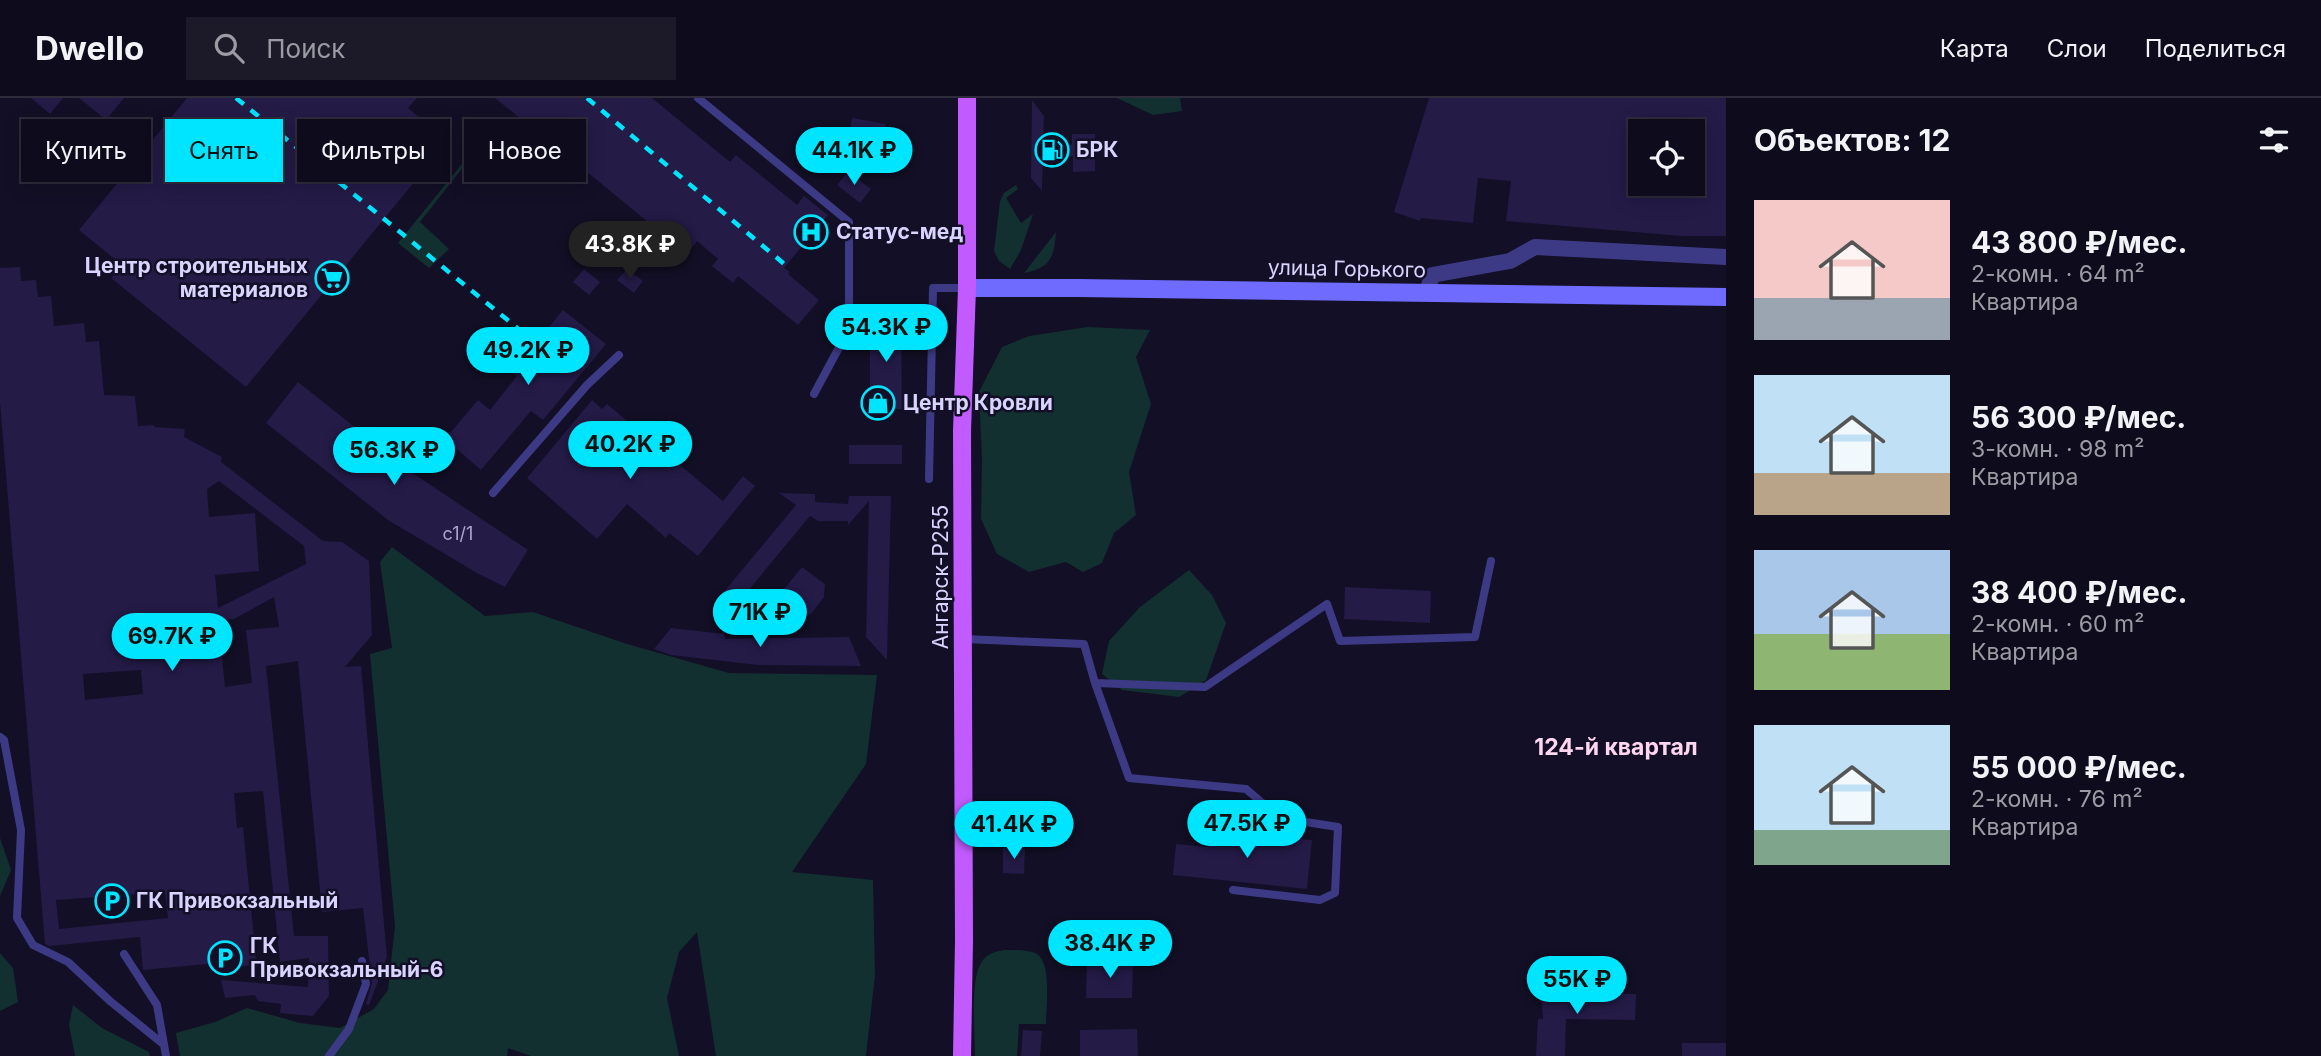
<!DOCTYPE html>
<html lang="ru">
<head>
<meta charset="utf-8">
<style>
  body { margin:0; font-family:Inter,sans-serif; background:#1c1929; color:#f1f3f6; height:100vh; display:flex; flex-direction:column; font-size:26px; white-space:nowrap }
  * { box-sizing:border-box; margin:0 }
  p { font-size:23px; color:#9b9ba3 }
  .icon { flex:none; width:38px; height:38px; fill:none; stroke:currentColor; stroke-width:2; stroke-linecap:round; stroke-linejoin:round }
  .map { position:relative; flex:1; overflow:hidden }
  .side { display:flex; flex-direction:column; background:#0e0b1c; width:595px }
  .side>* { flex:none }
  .guide { position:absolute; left:21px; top:21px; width:665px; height:63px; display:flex; gap:14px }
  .fabs { position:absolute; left:1628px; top:21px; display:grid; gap:14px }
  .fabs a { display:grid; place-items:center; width:77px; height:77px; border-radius:0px; background:#0e0b1c; box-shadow:0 4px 18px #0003,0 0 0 2px #2e2b3b; font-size:35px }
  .price { position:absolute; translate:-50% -60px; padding:0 16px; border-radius:24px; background:#00e5ff; color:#111; font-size:23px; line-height:46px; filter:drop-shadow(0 2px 4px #0008) }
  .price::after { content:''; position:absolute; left:50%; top:42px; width:21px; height:16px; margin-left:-10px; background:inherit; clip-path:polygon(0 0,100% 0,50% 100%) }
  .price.on { background:#222; color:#fff }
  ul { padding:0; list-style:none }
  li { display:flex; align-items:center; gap:21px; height:175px; padding:0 28px }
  li span { display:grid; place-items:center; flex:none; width:196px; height:140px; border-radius:0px; color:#555 }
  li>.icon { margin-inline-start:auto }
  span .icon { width:84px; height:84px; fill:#fffc; stroke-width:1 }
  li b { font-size:30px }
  h2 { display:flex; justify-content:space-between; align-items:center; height:84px; padding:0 28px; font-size:30px }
  .chip { padding:0 24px; border-radius:0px; background:#0e0b1c; box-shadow:0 4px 18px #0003,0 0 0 2px #2e2b3b; font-size:24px; line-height:63px }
  .chip.on { background:#00e5ff; color:#111 }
  header { display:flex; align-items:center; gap:42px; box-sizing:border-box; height:98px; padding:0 35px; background:#0e0b1c; border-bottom:2px solid #2e2b3b }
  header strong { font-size:33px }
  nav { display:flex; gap:38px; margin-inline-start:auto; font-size:24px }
  .search { width:490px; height:63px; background:#1c1929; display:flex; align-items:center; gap:18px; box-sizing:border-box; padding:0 24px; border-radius:0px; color:#9b9ba3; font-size:26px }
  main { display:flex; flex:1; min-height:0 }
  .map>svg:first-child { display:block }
  .green { fill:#12302f }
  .building { fill:#241b47; fill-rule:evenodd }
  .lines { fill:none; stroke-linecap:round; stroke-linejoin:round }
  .lane { stroke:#3d3a85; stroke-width:8 }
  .street { stroke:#3d3a85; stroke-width:16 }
  .secondary { stroke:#6f6bff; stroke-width:18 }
  .primary { stroke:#c25bff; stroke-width:18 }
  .rail { stroke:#00e5ff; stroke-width:4.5; stroke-dasharray:10 9; stroke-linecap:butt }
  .labels { text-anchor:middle; stroke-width:5; stroke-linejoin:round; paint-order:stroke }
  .number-label { font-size:18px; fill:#aca6d1 }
  .poi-label { font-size:21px; font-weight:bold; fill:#d9d4ff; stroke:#130f26; text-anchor:start }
  .street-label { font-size:21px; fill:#d9d4ff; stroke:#130f26 }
  .neighbourhood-label { font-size:23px; font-weight:bold; fill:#ffd6f0; stroke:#130f26 }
</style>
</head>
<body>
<header>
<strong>Dwello</strong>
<div class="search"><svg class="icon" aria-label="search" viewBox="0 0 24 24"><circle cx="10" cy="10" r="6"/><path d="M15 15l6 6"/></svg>Поиск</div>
<nav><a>Карта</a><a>Слои</a><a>Поделиться</a></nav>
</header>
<main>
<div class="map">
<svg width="1726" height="958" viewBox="0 0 1726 958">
  <rect width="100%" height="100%" fill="#130f26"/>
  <path class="green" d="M1117,0H1180L1182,13L1153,17Z
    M474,51L475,54L420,124L449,151L429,170L398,145Z
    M1016,87L1018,91L1006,100L1021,125L1033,116L1021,152L1010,171L999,163L994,153L1000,103L1004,95Z
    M1056,134C1054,159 1051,170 1024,175Z
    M1088,229L1150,232L1136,259L1151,306L1129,374L1136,417L1114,435L1102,465L1083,474L1066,464L1029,474L997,456L981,421L982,361L979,294L1002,249L1029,238Z
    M392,449L485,518L533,514L627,546L729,575L877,577L866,666L792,774L873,782L875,877L866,958H716L697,834L679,854L667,900L679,958H531L508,950L507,958H180L176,935L215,924L247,910L300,925L340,930L374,911L388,892L395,828L370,556L392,550L380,464Z
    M1189,472L1212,497L1226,525L1206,582L1179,599L1122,592L1102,576L1109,543L1140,509Z
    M0,740L11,772L0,798Z
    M1004,852C1014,852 1028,851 1037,856C1052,866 1046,909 1046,926H1019L1017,958H975C975,936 970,882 981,865C986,856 994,854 1004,852Z
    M0,855L13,870L18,904L0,913Z
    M73,907L102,930L149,954L150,958H75L69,927Z"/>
  <path class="building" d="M31,0H63L50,16Z
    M79,0H124L106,22Z
    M187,0H417L408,10L448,43L246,289L111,180L122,167L79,132Z
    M495,0H652L730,64L736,57L797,107L804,98L828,117L784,170L790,174L788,176L819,202L798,227L738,178L733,185L712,168L718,161L697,143L687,156L581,69L574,78L521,34L527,26Z
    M1429,0H1726V138H1681L1506,123L1511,83L1478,80L1473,125L1421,120L1420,123L1394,114ZM1640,33H1692V86H1640Z
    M1032,2L1044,18L1043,46L1072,47V36H1095V73L1073,74V58H1043L1042,93L1031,80Z
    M852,20L886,26L884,39L863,36L859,61L845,58Z
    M848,74L871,91L860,105L837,87Z
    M20,169L21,183L36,182L38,199L51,198L54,228L84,225L86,244L99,243L104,297L135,298L138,328L154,327V329L185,331L184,339L222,359L221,364L323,443L342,444L369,463L372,537L345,569L361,568L387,859L369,907L366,906L372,885L363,810L322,814L298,563L266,568L294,838H328L329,898L313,918L280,915L281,906L258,903L255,897L225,900L221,882L308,889L309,860L280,864L263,693L234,695L237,730L243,729L256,861L253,862L254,867L219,871L218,865L143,872L140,839L50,848L45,846L0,304V170ZM219,383L304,448L306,466L218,510L215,477L259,473L255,415L209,419L207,391ZM274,499L279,529L246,532L252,585L225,589L221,551L201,553L203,524L234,521ZM141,572L143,596L85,602L83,576ZM165,794L168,820L59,831L56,802Z
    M584,171L600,184L589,197L573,184Z
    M627,171L643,183L634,195L617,182Z
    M563,212L606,246L543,322L531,313L481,372L445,341L478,302L490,312L517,278L503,264L524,238L535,246Z
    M870,220H901L902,311L870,312Z
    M298,284L414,376L528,452L505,489L477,475L388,422L266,325Z
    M592,302L602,311L607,306L723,403L743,378L755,388L698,458L669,435L666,440L627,406L597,441L527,380Z
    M849,347H902V366H849Z
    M779,395L815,396V404L848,406L849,398H891L887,562L866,539L869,403L848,427V423H818L810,418L727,518L713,507L796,407Z
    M802,469L825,486L824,499L811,516L798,518L776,501Z
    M1345,489L1431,493L1430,525L1344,521Z
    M671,530L724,536L725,541L849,539L861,568L758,567L671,557L654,551Z
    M1210,733L1312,742L1307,791L1173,777L1176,746L1208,749Z
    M1003,750L1025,751L1024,776L1003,775Z
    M1087,865H1133L1132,900H1086Z
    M1541,895L1636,896L1635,922L1566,921L1565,958H1536L1538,921H1543Z
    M1137,931L1138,958H1080V932Z
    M1023,932L1042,933L1040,958H1021Z
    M1682,945H1726V958H1682Z"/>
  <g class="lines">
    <path class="lane" d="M698,0L849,124V231L814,296
      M929,381L933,190H966
      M493,395L587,287L619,257
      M964,541L1084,546L1095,585L1205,589L1327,506L1340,543L1475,539L1491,463
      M1095,585L1129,680L1246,691L1280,720L1338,729L1335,795L1320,802L1233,792
      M0,639L4,642L21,732L17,820L33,847L68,864L110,903L163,946
      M124,856L157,907L166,958
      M329,958L349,931L366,886L362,863"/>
    <path class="street" d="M1427,195L1432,177L1510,163L1535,149L1726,159"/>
    <path class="secondary" d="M967,190H1078L1726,199"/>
    <path class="primary" d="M962,958L964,842L962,333L967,190V0"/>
    <path class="rail" d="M236,0L532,242
      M587,0L789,170"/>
  </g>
  <defs>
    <symbol id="fuel-ring" viewBox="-11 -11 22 22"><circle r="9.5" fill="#130f26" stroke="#00e5ff" stroke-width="1.5"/><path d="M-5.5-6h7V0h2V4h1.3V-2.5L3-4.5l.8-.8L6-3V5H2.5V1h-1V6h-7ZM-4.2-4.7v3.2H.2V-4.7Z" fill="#00e5ff"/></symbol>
    <symbol id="hospital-ring" viewBox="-11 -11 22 22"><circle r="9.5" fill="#130f26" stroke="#00e5ff" stroke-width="1.5"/><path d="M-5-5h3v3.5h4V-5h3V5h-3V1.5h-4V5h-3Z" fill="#00e5ff"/></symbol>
    <symbol id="supermarket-ring" viewBox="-11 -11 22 22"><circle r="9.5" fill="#130f26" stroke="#00e5ff" stroke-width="1.5"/><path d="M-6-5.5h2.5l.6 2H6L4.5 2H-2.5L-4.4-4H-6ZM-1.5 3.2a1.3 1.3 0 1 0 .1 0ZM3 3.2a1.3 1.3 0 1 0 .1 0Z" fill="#00e5ff"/></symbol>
    <symbol id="shop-ring" viewBox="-11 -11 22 22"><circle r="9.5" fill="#130f26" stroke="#00e5ff" stroke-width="1.5"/><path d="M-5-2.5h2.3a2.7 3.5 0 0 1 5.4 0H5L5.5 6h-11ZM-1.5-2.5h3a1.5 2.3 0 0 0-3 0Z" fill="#00e5ff"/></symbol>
    <symbol id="parking-ring" viewBox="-11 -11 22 22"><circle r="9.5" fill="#130f26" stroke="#00e5ff" stroke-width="1.5"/><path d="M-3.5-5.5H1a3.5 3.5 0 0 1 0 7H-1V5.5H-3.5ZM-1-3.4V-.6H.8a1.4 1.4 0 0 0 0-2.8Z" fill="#00e5ff"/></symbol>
  </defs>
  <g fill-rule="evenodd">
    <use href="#fuel-ring" x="1033" y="33" width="38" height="38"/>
    <use href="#hospital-ring" x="792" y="115" width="38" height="38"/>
    <use href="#supermarket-ring" x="313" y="161" width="38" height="38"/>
    <use href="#shop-ring" x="859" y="286" width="38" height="38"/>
    <use href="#parking-ring" x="93" y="784" width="38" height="38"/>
    <use href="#parking-ring" x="206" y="841" width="38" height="38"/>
  </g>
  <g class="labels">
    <g class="number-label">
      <text x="458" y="442">с1/1</text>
    </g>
    <g class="poi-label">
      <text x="1076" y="59">БРК</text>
      <text x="836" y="141">Статус-мед</text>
      <text x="308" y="175" text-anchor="end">Центр строительных<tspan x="308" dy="24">материалов</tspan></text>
      <text x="903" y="312">Центр Кровли</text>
      <text x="136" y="810">ГК Привокзальный</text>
      <text x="250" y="855">ГК<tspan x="250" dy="24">Привокзальный-6</tspan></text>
    </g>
    <g class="street-label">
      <text transform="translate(1347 171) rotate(1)" y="7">улица Горького</text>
      <text transform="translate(941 479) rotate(-90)" y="7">Ангарск-Р255</text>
    </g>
    <g class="neighbourhood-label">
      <text x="1616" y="657">124-й квартал</text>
    </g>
  </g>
</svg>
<div class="fabs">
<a><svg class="icon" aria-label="locate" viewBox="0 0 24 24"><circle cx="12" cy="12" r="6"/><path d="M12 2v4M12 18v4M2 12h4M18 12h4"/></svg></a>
</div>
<b class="price" style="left:854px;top:89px">44.1K ₽</b>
<b class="price on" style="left:630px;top:183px">43.8K ₽</b>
<b class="price" style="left:886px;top:266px">54.3K ₽</b>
<b class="price" style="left:528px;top:289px">49.2K ₽</b>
<b class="price" style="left:630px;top:383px">40.2K ₽</b>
<b class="price" style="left:394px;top:389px">56.3K ₽</b>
<b class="price" style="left:760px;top:551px">71K ₽</b>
<b class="price" style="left:172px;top:575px">69.7K ₽</b>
<b class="price" style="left:1247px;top:762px">47.5K ₽</b>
<b class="price" style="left:1014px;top:763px">41.4K ₽</b>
<b class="price" style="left:1110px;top:882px">38.4K ₽</b>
<b class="price" style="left:1577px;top:918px">55K ₽</b>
<div class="guide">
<a class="chip">Купить</a>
<a class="chip on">Снять</a>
<a class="chip">Фильтры</a>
<a class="chip">Новое</a>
</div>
</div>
<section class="side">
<h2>Объектов: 12<svg class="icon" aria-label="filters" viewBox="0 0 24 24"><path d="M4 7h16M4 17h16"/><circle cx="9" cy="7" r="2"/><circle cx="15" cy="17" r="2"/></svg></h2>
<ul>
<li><span style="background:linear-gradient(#f6c9c9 70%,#9aa5b1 0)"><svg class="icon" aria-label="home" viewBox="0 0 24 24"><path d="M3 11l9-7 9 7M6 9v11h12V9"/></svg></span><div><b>43 800 ₽/мес.</b><p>2-комн. · 64 m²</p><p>Квартира</p></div></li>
<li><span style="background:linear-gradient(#bfe0f5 70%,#b9a48a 0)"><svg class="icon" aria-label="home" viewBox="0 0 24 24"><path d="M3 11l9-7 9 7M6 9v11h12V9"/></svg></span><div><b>56 300 ₽/мес.</b><p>3-комн. · 98 m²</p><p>Квартира</p></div></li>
<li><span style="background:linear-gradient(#a9c7e8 60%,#8fb573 0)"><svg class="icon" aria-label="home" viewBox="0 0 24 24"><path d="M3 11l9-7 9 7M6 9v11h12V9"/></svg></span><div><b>38 400 ₽/мес.</b><p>2-комн. · 60 m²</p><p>Квартира</p></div></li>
<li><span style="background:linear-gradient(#bfe0f5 75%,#7fa58c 0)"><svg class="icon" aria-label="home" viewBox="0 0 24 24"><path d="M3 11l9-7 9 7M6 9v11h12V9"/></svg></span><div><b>55 000 ₽/мес.</b><p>2-комн. · 76 m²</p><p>Квартира</p></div></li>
</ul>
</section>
</main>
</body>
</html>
